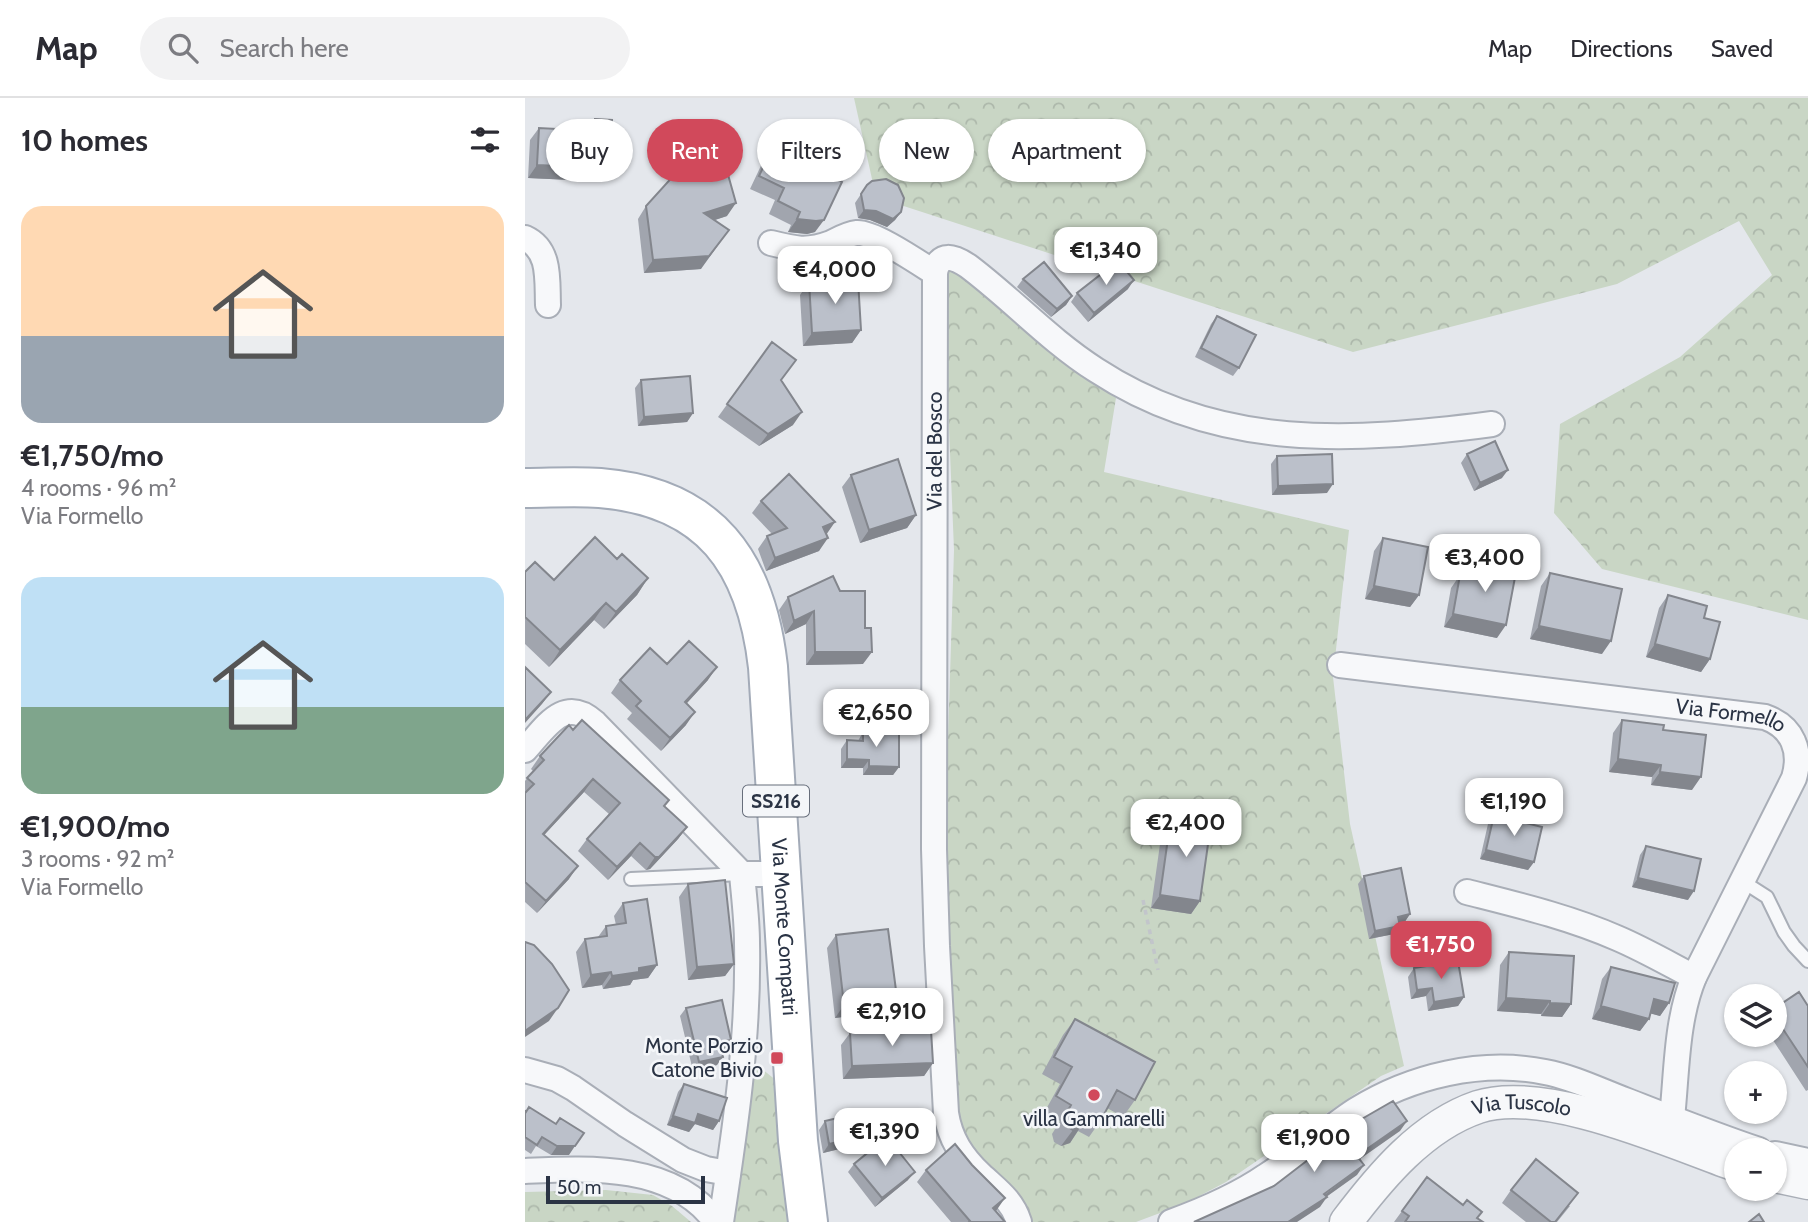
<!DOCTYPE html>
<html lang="en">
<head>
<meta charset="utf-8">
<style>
  body { margin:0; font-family:Cabin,sans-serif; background:#f2f2f3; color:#2b2b33; height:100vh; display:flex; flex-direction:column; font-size:26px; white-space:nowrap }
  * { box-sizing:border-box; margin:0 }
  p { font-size:23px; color:#7c7c81 }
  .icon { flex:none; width:38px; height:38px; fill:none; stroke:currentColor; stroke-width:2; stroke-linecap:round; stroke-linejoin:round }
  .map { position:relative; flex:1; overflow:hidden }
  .side { display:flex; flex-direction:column; background:#fff; width:525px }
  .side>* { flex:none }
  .hud { position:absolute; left:21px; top:21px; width:665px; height:63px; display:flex; gap:14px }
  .fabs { position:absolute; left:1199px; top:886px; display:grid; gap:14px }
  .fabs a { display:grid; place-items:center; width:63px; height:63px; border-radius:50%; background:#fff; box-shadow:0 2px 5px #0004; font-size:35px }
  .scale { position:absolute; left:21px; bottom:18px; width:159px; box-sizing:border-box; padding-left:7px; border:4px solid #2b3445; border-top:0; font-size:19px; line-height:24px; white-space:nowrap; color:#2b3445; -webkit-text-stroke:5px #f4f6f9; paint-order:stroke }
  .price { position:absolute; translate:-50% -60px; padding:0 16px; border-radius:14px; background:#fff; color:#222; font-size:23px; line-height:46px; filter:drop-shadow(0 2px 4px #0008) }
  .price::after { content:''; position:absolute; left:50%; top:42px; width:21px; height:16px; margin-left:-10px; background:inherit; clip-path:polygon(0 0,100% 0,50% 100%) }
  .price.selected { background:#d1495b; color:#fff }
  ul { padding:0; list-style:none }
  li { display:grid; align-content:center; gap:14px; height:371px; padding:0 21px }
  li span { display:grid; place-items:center; height:217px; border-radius:21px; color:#555 }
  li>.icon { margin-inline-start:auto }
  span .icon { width:126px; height:126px; fill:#fffc; stroke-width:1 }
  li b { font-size:30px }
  h2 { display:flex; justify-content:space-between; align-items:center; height:84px; padding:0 21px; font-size:30px }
  .pill { padding:0 24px; border-radius:32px; background:#fff; box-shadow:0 2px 5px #0004; font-size:24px; line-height:63px }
  .pill.selected { background:#d1495b; color:#fff }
  header { display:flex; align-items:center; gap:42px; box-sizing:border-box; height:98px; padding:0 35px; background:#fff; border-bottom:2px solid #e1e1e2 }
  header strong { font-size:33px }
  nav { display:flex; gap:38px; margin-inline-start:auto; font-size:24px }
  .search { width:490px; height:63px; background:#f2f2f3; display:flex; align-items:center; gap:18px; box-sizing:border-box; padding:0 24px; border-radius:38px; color:#7c7c81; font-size:26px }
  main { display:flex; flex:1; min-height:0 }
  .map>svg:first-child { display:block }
  .forest { fill:url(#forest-crowns) }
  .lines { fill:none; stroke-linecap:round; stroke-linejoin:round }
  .service-casing { stroke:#a9aeb7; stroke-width:16 }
  .minor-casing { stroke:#a9aeb7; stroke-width:28 }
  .tertiary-casing { stroke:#a9aeb7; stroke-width:35 }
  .primary-casing { stroke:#a3abb8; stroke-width:42 }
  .path { stroke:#c2c5cb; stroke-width:3.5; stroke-dasharray:5 5; stroke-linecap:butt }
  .service { stroke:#f7f8fa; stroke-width:12 }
  .minor { stroke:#f7f8fa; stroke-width:24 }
  .tertiary { stroke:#f7f8fa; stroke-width:32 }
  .primary { stroke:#fff; stroke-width:38 }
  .wall { fill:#a1a5ae }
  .shaded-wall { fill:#83868d }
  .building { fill:#bbc0ca; stroke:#83868d; stroke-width:2 }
  .poi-dot { fill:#d1495b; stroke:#f4f6f9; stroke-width:2.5 }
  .labels { text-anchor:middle; stroke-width:5; stroke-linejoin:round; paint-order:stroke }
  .shield { fill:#f4f6f9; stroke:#676e7b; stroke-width:2 }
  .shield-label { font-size:19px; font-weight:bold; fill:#2b3445 }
  .street-label { font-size:21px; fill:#2b3445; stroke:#f4f6f9 }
  .poi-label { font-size:21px; fill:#2b3445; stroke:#f4f6f9; text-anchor:end }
</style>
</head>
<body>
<header>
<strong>Map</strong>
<div class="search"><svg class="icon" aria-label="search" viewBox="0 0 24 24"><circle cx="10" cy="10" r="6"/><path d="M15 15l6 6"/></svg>Search here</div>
<nav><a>Map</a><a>Directions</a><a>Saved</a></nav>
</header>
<main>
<section class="side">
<h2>10 homes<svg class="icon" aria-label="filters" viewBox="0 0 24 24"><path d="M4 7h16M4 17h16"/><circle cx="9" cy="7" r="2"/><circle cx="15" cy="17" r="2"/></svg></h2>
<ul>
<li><span style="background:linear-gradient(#ffd9b3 60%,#9aa5b1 0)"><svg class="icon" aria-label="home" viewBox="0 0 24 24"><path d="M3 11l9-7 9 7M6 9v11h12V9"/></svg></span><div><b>€1,750/mo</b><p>4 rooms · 96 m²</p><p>Via Formello</p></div></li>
<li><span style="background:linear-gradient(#bfe0f5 60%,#7fa58c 0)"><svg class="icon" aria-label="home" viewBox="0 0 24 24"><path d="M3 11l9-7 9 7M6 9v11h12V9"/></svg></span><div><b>€1,900/mo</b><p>3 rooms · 92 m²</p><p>Via Formello</p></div></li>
</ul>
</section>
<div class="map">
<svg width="1283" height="1124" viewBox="0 0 1283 1124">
  <defs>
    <pattern id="forest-crowns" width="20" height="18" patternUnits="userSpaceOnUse" patternTransform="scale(1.75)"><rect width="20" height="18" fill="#c9d6c5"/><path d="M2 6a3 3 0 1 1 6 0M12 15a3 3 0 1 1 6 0" fill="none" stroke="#adb8ab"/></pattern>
  </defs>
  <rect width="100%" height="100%" fill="#e4e7ec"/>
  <path class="forest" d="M329,0H1283V522L1077,471L1029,415L1035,326L1155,259L1247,177L1214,123L1092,186L828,254L351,99Z
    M426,170L437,172L543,264L591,300L579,374L824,432L808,579L825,726L879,968L856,978L701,1084L659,1106L611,1124H499L437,1038L428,998L418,798L429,452L418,183Z
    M218,956L252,983L262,1124H196Z
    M81,1092L128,1097L147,1108L166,1124H0V1094Z"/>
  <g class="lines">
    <defs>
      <path id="service" d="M106,781L217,776
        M1217,783L1242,799L1259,834L1269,848L1283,863"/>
      <g id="minor">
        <path d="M0,140C26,152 22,182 23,207"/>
        <path d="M246,145C270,151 282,154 306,145C314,141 323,136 332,135C349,134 394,165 410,175"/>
        <path id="s1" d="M815,567L1240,619C1268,629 1277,653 1269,680L1169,879C1151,923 1152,973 1147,1020"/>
        <path d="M0,652C21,629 39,597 70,625L217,776H256"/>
        <path d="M942,794C993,807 1044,819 1092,840C1118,851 1144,866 1169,879"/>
        <path d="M0,972L32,981L48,990L100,1026L158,1062L181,1071L203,1075"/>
        <path d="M1250,1056L1283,1063"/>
        <path d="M0,1073C64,1070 148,1065 191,1124"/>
        <path d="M196,1124C210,1032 224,939 222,845C222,822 219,799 217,776"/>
        <path id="s2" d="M494,1124C487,1102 472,1092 456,1077C437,1059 425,1041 421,1015L412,848L409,751L410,175C414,153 429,159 443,168C487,201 524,242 571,272C695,353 827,344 967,326"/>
        <path d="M646,1124C679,1112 712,1098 741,1078C773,1058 800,1032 831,1012C886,978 956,961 1020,974C1047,979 1074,992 1100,1002C1144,1019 1189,1037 1234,1052"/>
      </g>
      <g id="tertiary">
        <path d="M1250,1078L1283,1085"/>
        <path id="s3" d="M821,1124C855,1079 897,1028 953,1009C1020,987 1146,1044 1211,1067"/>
      </g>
      <g id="primary">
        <path id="s4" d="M0,390C25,390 50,388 75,390C185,399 231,464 243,569L273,1043L283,1124"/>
      </g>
    </defs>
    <use href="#service" class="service-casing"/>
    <use href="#minor" class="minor-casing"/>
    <use href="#tertiary" class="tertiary-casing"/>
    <use href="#primary" class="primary-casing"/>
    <path class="path" d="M618,802L633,872"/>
    <use href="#service" class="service"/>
    <use href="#minor" class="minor"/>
    <use href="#tertiary" class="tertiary"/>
    <use href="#primary" class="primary"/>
  </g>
  <path class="wall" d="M70,21L86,44L91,60L82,73L46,82L3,80L5,42L14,30L62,33Z
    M259,25L302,77L290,134L282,136L263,134L266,127L244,116L250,102L225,91L250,38Z
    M342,87L376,114L370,122L362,129L345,122L333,120L330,105Z
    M121,108L202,118L190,122L176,171L119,175L113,121Z
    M498,181L547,198L541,207L526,219L492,189Z
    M284,184L336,232L327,245L278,248L275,197Z
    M603,191L563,224L546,204L552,195Z
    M692,218L714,270L708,278L670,259L686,226Z
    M247,244L268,327L234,348L193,319Z
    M116,282L168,315L162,324L113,328L110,290Z
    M942,356L977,380L949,393L936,365Z
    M752,358L802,395L747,397L746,366Z
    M326,377L391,417L382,430L335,445L317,389Z
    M236,403L301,436L294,453L241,473L233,451L242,438L247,436L227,415Z
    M858,440L894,497L885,509L840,501L849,453Z
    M92,461L123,480L112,497L79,531L69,522L24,569L0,546V474L29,482Z
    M948,465L972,540L919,529L926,490L935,477L940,478Z
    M1025,475L1077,556L1005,541L1016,488Z
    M308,478L338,566L281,567V526L260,536L254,512L263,499Z
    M1143,497L1179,520L1185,561L1176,574L1121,559L1134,510Z
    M142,566L183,582L161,606V627L136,653L102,621L107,615L86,595L95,582Z
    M1097,622L1138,632L1167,692L1126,687L1127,679L1084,674L1088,635Z
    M338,634L374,669L368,677H338V670H316V651L322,642L333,643Z
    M15,658L139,709L162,729L153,741L125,771L121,772L106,758L83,782L53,753L62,741L84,716L59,694L19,737L44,781L12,815L0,804V683L8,673L6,671Z
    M969,717L1009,764L1003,772L955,761L963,726Z
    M646,719L675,803L666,816L626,810L637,732Z
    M1121,748L1163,802L1107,789L1115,757Z
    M839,778L885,816L879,825L875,826L869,836L844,841L833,786Z
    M163,786L209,866L200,878L163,882L154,799Z
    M98,805L132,867L123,880L108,882L105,887L78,891L77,887L57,890L51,854L60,841L73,839L81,828L91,827L89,818Z
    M311,837L363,913L310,920L302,850Z
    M984,854L1046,906L1037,919L1016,918V916L972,913L975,867Z
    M1086,869L1144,905L1135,918L1125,915L1124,921L1115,933L1067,921L1077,881Z
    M889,870L939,899L933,908L903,913L901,898L886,901L883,879Z
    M1283,908V992L1281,993L1244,936H1250V910Z
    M161,910L200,951H196L192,967L168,973L155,918Z
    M550,921L610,1002L598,1019L582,1010L576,1022L564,1039L553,1033L545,1045L536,1048L529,1044L527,1036L535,1023L519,1015L535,986L517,976L538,937Z
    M325,935L408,965L399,978L318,981L316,947Z
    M159,986L194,1023L188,1032L170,1026L164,1034L142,1027L153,994Z
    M0,1013L44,1057H26L11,1048L6,1056L0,1052Z
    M300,1023L347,1043L298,1055L294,1032Z
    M329,1066L383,1082L350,1109L323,1074Z
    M401,1072L471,1113L480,1124H426L392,1084Z
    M986,1092L1045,1108L1032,1124H1001L977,1105Z
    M877,1113L952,1120L958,1124H869Z"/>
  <path class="shaded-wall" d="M91,60L82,73L46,82L3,80L12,67Z
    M211,105L202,118L171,128L179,115Z
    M339,112L376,114L370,122L362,129L345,122L333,120Z
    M272,121L299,122L290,134L282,136L263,134Z
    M204,132L176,171L119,175L128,162Z
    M609,182L603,191L563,224L569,215Z
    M547,198L541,207L526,219L532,211Z
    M336,232L327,245L278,248L287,235Z
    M277,314L268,327L234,348L243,336Z
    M168,315L162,324L113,328L119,319Z
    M983,372L977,380L949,393L955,385Z
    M808,386L802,395L747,397L753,388Z
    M391,417L382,430L335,445L344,432Z
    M310,424L301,437L298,429Z
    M303,440L294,453L241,473L250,460Z
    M123,480L112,497L79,531L91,514Z
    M849,488L894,497L885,509L840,501Z
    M81,505L69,522L24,569L35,552Z
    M289,513L281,526L260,536L269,523Z
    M928,516L981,527L972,540L919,529Z
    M1014,528L1086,543L1077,556L1005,541Z
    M1130,546L1185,561L1176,574L1121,559Z
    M290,554H347L338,566L281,567Z
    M192,569L183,582L151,617L160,604Z
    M26,594L17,606L0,625V622Z
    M170,614L161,627L136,653L145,640Z
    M322,661L344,662L338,670H316Z
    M1093,661L1136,667L1127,679L1084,674Z
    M344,668L374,669L368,677H338Z
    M1135,674L1176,679L1167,692L1126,687Z
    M68,681L59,694L9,748L18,736Z
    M162,729L153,741L125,771L121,772L130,759Z
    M115,745L106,758L83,782L92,769Z
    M961,752L1009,764L1003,772L955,761Z
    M53,768L44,781L12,815L21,803Z
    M1113,780L1169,793L1163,802L1107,789Z
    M635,797L675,803L666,816L626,810Z
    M885,816L879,825L867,827L873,819Z
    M875,828L869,836L844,841L850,833Z
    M209,866L200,878L163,882L172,869Z
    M132,867L123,880L108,882L105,887L78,891L87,878L114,870Z
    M86,874L77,887L57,890L66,877Z
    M907,890L901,898L886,901L892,892Z
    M939,899L933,908L903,913L909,904Z
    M372,900L363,913L310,920L319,907Z
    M981,900L1025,903L1016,916L972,913Z
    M1129,901L1144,905L1135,918L1120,914Z
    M1025,905L1046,906L1037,919L1016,918Z
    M1076,908L1124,921L1115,933L1067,921Z
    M33,910L24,923L0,939V933Z
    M206,942L200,951L189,953L195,944Z
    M198,959L192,967L168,973L174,964Z
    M408,965L399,978L318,981L327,968Z
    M173,1016L194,1023L188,1032L170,1026L164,1034L142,1027L148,1018Z
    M882,1023L875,1033L825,1068L832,1058Z
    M556,1028L545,1045L536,1048L548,1032Z
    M353,1035L347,1043L298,1055L304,1046Z
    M32,1048H50L44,1057H26Z
    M839,1067L832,1077L797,1102L802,1099L795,1109L772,1124H763Z
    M390,1074L383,1082L350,1109L357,1100Z
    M480,1100L471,1113L459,1123L468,1110Z"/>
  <path class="building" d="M70,21L87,22L86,44L91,60L55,69L12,67L14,30L70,33Z
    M259,25L287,38L281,51L308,63L302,77L317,84L299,122L291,123L272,121L275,114L253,103L259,90L234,78Z
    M202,73L211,105L179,115L204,132L184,158L128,162L121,108L150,76L157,81Z
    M361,81L373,87L379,100L376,114L368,121L351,113L339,112L336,96L342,87L347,83Z
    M593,163L609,182L569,215L552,195Z
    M519,164L547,198L532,211L498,181Z
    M333,182L336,232L287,235L284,184Z
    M692,218L731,237L714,270L676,250Z
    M247,244L271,262L256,282L277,314L243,336L202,306Z
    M165,278L168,315L119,319L116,282Z
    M970,343L983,372L955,385L942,356Z
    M807,356L808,386L753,388L752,358Z
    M373,361L391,417L344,432L326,377Z
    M264,376L310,424L298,429L303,440L250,460L242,438L262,430L236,403Z
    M70,439L92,461L97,456L123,480L91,514L81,505L35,552L0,519V474L10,464L29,482Z
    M858,440L903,449L894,497L849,488Z
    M948,465L991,474L981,527L928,516L935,477L945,480Z
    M1025,475L1097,491L1086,543L1014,528Z
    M308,478L315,493H340V530H346L347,554H290L289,513L269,523L263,499Z
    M1143,497L1182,508L1179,520L1195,524L1185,561L1130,546Z
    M164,543L192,569L160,604L170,614L145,640L111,608L116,603L95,582L125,550L142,566Z
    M0,569L26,594L0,622Z
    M57,622L144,702L139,708L162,729L134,759H130L115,745L92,769L62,741L95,705L68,681L18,736L53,768L21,803L0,784V695L9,686L2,680L19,662L15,658L44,627L48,632Z
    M1097,622L1139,627L1138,632L1181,637L1176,679L1135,674L1136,667L1093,661Z
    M338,634H374V669L344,668V662L322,661V642L338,643Z
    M969,717L1017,729L1009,764L961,752Z
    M646,719L686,725L675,803L635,797Z
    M1121,748L1176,761L1169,793L1113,780Z
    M876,770L885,816L873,819L875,828L850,833L839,778Z
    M200,782L209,866L172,869L163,786Z
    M122,801L132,867L114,870V874L87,878L86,874L66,877L60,841L82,838L81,828L101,825L98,805Z
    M363,831L372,900L319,907L311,837Z
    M0,844L9,847L27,866L44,892L33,910L0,933Z
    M984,854L1049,858L1046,906L1025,905V903L981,900Z
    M933,863L939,899L909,904L907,890L892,892L889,870Z
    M1086,869L1150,885L1144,905L1129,901L1124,921L1076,908Z
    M1274,894L1283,908V969L1250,919V910Z
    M197,902L206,942L195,944L198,959L174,964L161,910Z
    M550,921L630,964L610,1002L592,992L576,1022L564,1016L556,1028L548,1032L540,1027L539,1019L546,1007L531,998L547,969L529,959Z
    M406,932L408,965L327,968L325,935Z
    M159,986L202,1000L194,1023L173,1016L170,1025L148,1018Z
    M868,1003L882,1023L832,1058L839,1067L799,1096L802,1099L763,1124H669L749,1088L835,1022Z
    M4,1009L31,1026L35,1020L59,1035L50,1048H32L17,1039L12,1047L0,1039V1013L1,1014Z
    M347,1012L353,1035L304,1046L300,1023Z
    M362,1039L390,1074L357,1100L329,1066Z
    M430,1046L447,1067L480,1100L468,1110L480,1124H444L445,1123L401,1072Z
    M1011,1061L1053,1095L1030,1124H1026L986,1092Z
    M902,1079L938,1107L942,1102L957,1114L952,1120L958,1124H880L884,1118L877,1113Z
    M1234,1116L1239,1124H1224Z"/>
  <g class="poi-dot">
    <rect x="245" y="953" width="14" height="14" rx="3.5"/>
    <circle cx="569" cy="997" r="7"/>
  </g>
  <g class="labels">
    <rect class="shield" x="218" y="687.5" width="66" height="31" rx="5"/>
    <g class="shield-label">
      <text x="251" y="710">SS216</text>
    </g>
    <g class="street-label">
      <text dy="7" stroke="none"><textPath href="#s2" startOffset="796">Via del Bosco</textPath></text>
      <text dy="7" stroke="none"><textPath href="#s1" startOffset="394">Via Formello</textPath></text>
      <text dy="7" stroke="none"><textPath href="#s4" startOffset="607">Via Monte Compatri</textPath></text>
      <text dy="7" stroke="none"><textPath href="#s3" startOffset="222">Via Tuscolo</textPath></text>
    </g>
    <g class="poi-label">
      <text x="238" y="955">Monte Porzio<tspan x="238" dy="24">Catone Bivio</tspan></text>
      <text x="569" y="1028" text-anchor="middle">villa Gammarelli</text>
    </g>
  </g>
</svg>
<div class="fabs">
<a><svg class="icon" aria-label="layers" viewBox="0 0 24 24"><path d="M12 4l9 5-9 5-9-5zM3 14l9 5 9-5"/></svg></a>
<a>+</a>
<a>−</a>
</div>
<div class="scale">50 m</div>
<b class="price" style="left:581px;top:189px">€1,340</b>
<b class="price" style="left:310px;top:208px">€4,000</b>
<b class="price" style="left:960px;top:496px">€3,400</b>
<b class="price" style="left:351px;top:651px">€2,650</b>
<b class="price" style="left:989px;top:740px">€1,190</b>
<b class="price" style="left:661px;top:761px">€2,400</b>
<b class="price selected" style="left:916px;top:883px">€1,750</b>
<b class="price" style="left:367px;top:950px">€2,910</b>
<b class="price" style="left:360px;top:1070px">€1,390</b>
<b class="price" style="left:789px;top:1076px">€1,900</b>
<div class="hud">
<a class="pill">Buy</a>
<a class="pill selected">Rent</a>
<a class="pill">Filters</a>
<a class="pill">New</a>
<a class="pill">Apartment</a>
</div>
</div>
</main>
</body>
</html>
